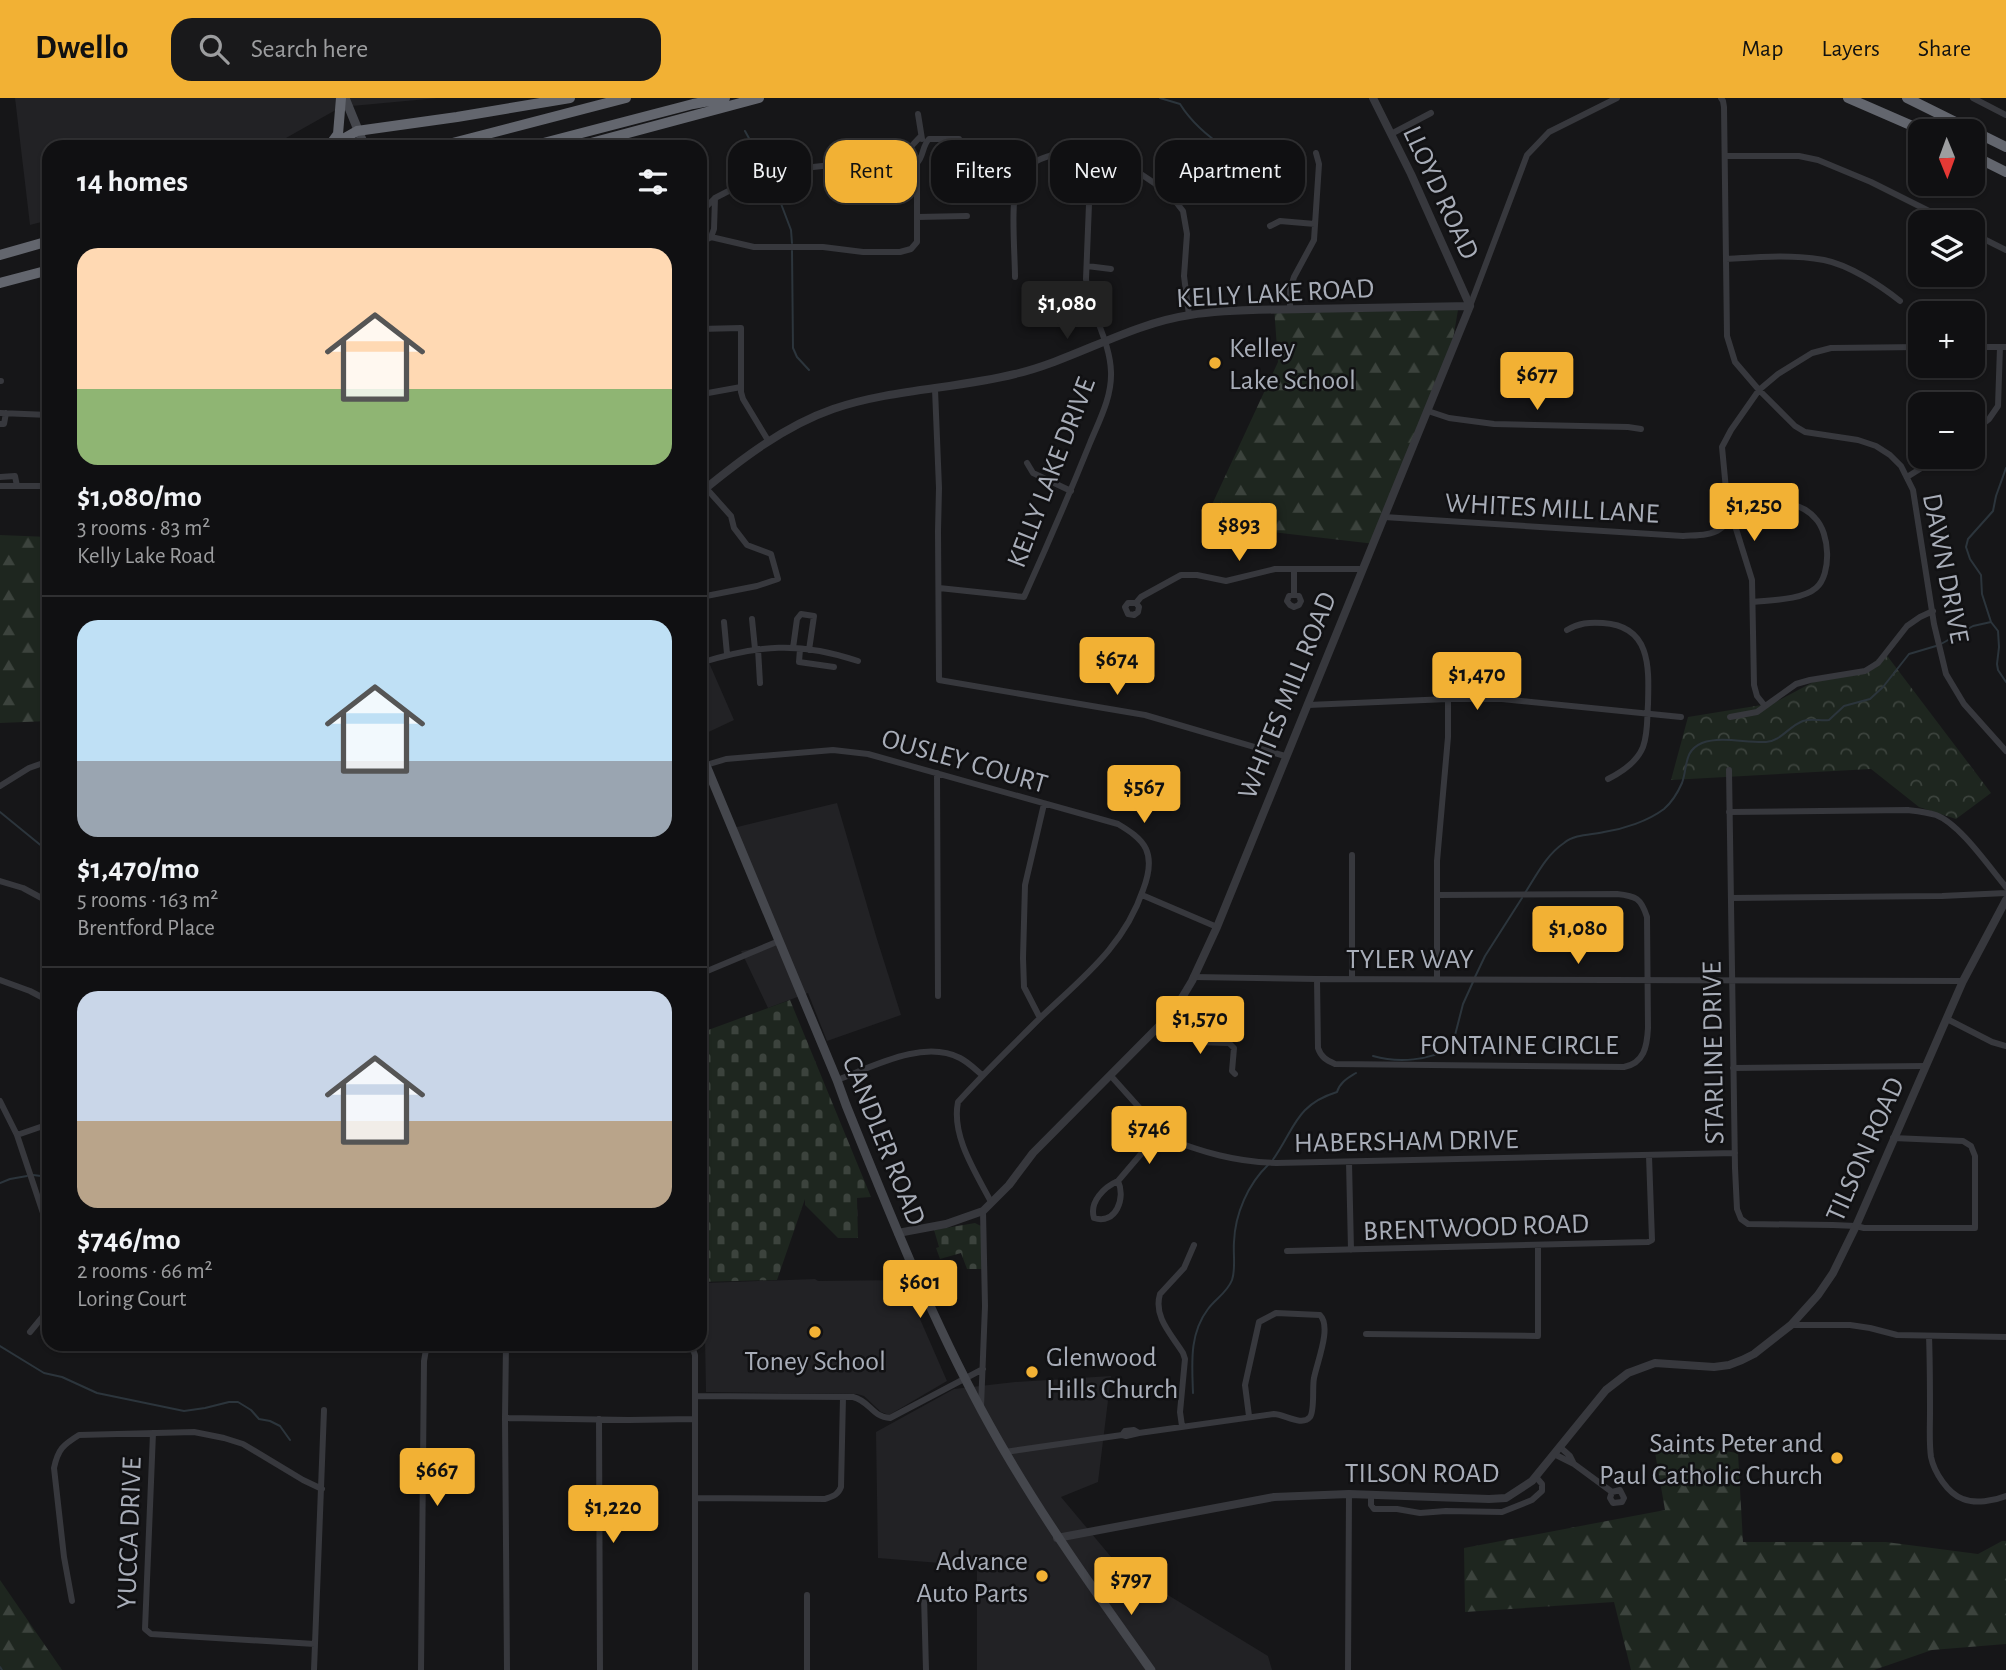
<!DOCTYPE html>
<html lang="en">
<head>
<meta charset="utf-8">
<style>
  body { margin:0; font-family:"Alegreya Sans",sans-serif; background:#19191b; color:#f1f3f6; height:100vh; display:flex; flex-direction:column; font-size:26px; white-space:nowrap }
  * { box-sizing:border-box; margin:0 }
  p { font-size:23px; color:#9c9d9f }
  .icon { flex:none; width:38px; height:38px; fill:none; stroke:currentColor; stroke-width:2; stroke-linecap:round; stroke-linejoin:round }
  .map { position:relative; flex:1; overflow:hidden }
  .details { position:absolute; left:42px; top:42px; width:665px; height:1211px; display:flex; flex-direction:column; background:#101012; border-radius:21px; box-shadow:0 2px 5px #0004,0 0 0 2px #303032 }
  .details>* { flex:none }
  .top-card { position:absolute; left:728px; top:42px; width:665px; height:63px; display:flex; gap:14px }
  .needle { width:46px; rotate:179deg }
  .controls { position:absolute; left:1908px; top:21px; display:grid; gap:14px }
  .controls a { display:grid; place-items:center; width:77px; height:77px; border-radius:14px; background:#101012; box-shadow:0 2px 5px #0004,0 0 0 2px #303032; font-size:35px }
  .price { position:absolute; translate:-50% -60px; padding:0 16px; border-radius:7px; background:#f2b134; color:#111; font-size:23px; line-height:46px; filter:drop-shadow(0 2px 4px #0008) }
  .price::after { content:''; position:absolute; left:50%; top:42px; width:21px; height:16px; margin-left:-10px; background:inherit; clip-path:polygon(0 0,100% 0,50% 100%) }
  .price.selected { background:#222; color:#fff }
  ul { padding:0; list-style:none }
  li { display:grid; align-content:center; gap:14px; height:371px; padding:0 35px }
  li+li { border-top:2px solid #303032 }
  li span { display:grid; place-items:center; height:217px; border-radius:21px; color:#555 }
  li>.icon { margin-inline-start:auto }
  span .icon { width:126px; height:126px; fill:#fffc; stroke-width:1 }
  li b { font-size:30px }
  h2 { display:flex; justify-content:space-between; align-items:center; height:84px; padding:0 35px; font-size:30px }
  .chip { padding:0 24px; border-radius:21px; background:#101012; box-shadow:0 2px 5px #0004,0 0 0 2px #303032; font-size:24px; line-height:63px }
  .chip.selected { background:#f2b134; color:#111 }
  header { display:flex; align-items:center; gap:42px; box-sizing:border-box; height:98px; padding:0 35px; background:#f2b134; color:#111 }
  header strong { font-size:33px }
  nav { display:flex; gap:38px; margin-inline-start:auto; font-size:24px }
  .search { width:490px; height:63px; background:#19191b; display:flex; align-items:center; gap:18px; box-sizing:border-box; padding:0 24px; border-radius:21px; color:#9c9d9f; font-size:26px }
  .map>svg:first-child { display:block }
  .built { fill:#222225 }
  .forest { fill:url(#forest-firs) }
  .cemetery { fill:url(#cemetery-stones) }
  .park { fill:url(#park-crowns) }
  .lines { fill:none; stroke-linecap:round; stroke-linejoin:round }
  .stream { stroke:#2c353c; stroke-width:2 }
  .minor { stroke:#37383d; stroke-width:6 }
  .tertiary { stroke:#37383d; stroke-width:8 }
  .secondary { stroke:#45474d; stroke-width:9 }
  .motorway { stroke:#63666e; stroke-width:10 }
  .poi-dot { fill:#f2b134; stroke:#111113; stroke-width:2.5 }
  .labels { text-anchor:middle; stroke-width:5; stroke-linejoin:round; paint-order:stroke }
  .street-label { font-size:28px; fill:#a8adb8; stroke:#111113 }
  .poi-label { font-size:28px; fill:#a8adb8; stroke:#111113; text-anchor:start }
</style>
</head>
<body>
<header>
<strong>Dwello</strong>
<div class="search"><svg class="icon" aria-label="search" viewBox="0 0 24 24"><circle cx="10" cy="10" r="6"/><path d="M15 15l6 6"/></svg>Search here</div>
<nav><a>Map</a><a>Layers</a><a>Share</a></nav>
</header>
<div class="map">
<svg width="2006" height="1572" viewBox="0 0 2006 1572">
  <defs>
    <pattern id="forest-firs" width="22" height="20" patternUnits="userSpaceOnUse" patternTransform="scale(1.75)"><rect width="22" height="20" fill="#1e261f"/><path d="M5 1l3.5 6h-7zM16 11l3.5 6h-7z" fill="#3c433d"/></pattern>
    <pattern id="cemetery-stones" width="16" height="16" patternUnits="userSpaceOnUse" patternTransform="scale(1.75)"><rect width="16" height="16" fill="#1e261f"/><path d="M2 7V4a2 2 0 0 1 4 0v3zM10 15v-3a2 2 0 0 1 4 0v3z" fill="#3c433d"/></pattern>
    <pattern id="park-crowns" width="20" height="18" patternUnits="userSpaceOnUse" patternTransform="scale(1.75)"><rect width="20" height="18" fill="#1e261f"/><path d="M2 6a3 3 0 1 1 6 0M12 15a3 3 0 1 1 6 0" fill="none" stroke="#3c433d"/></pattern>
  </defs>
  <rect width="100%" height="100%" fill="#161618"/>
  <path class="built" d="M15,0H438L341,9L270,49H49V122L30,127Z
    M700,544L734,622L700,638Z
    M837,705L876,838L901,917L827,943L808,895L768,910L741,853L778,846L729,731Z
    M815,1181L818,1183L903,1182L947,1283L889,1317L881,1314L864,1298L857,1296L706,1294L704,1185Z
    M1111,1278L1098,1384L1061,1399L1117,1466L1268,1558L1272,1572H977V1468L878,1460L876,1334L954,1291L1015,1284Z"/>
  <path class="forest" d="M1274,209L1458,212L1449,265L1375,446L1203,426L1278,264Z
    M0,437L49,439V623L0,625Z
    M1653,1343L1738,1355L1743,1444H1886L1978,1456L2002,1443H2006V1546L1932,1552L1874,1572H1631L1614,1504L1465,1514L1464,1450L1665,1412Z
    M0,1482L62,1572H0Z"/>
  <path class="cemetery" d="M790,902L871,1099L857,1100L858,1140H838L805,1107V1101L777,1182L700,1184V935Z
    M975,1125L981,1128L982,1171H967L961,1155L940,1161L936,1150L939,1149L934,1132Z"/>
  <path class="park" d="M1885,555L1991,695L1956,721L1919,709L1871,671L1671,682L1688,619L1774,605L1817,582L1859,576Z"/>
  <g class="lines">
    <path class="stream" d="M1160,0L1180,6C1205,46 1253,66 1294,85
      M745,33L768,75
      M772,82L791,132L792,145
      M792,153L793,250L797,259L809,272
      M2006,370L1996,398L1993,413L1968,441L1966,449L1970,461L1981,477L1982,496L1991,524L1998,533L1999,549L1997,566L1998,572L2006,584
      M1941,546L1973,528L1991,524
      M0,714L49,754
      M1525,795C1536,778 1546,757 1564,745C1575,736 1591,737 1604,734C1624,731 1648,723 1664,711C1671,705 1678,694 1682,685C1688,669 1683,653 1702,645C1722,638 1745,645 1766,644C1781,643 1789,628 1803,623C1811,620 1820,623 1829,622L1844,608L1870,601L1883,589L1909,556L1936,548
      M1475,879L1485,858L1522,800
      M1373,958C1398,965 1429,963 1452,949L1463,906L1473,884
      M1272,1063C1295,1031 1295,1007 1337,994C1340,984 1348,980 1356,975
      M33,1077L49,1079
      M0,1085L10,1081L27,1078
      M0,1248L44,1275L62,1279L97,1295L184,1313L205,1310L229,1304H238L251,1312L259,1321L270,1323L280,1328L290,1342
      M1193,1295C1192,1266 1189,1236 1208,1211C1215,1201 1227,1195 1232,1182C1236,1171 1233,1156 1234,1144C1235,1116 1248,1086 1268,1067
      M0,1569L2,1572"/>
    <path class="minor" d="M1721,0L1723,3L1724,9L1727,238L1735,264L1759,292L1795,328L1805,334L1858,342L1876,348L1890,357L1901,368L1913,392L1934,526L1946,576L1964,606L2006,653
      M1973,0L2006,17
      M918,16L922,41
      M1391,36L1431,15
      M1012,48L1031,68
      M1725,58H1799L1818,62L1871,84L1951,124
      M917,65C924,58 922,48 929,41H959
      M917,119L967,118
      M700,123L706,109L715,100L748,83L813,69L859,64L905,55L920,39
      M1270,128L1280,123L1315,126
      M1972,135L2006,152
      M711,139L754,149H823L863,154H900L911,151L917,144V64L905,55
      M700,145L711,139L714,131L715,100
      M1726,161C1758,159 1792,156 1824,162C1849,167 1880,187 1900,203
      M1087,168L1111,171
      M1015,179C1015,156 1010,102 1018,83C1033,48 1091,51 1120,62L1169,95L1183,113L1187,136L1184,178L1189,217
      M1470,208L1527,57L1549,34L1617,0
      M1290,211V192L1294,179L1314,142L1319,66L1316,55
      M700,231L741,230V294L743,301L769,344
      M1972,249H2006
      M0,283H1
      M935,291L939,390L938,433L939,582L1145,617L1285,658
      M700,293L708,295L741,289
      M1428,313L1449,320L1494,326L1628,329L1641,331
      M0,315L49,317
      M43,316L49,326
      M0,326H4L6,315
      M1972,334L1989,321L1998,308L2000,249
      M1027,365L1033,375L1071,393
      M0,379L15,378L17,388
      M1907,379L1939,359
      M0,388H49
      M44,388L45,380H49
      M1384,419L1683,438C1695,437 1710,438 1720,431C1727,427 1729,419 1734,415C1749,406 1770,403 1787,406C1797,407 1808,412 1815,420C1830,435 1832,476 1816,490C1802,502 1771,502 1753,504
      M1294,471V496L1289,498L1287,503L1290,507L1294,509L1299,507L1301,503L1299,498L1294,496
      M939,490L1024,499C1047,448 1069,397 1090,345C1099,323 1112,299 1111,274C1110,241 1089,213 1086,181L1091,56
      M700,497L706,498L757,488L778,481L771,456L747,447L734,430L731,418L706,390
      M1136,505L1139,509L1138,514L1134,517L1128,516L1125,509L1128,505H1136L1141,499L1181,477H1197L1226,483L1275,471H1362
      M752,521L755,551
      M724,524L727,556
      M1567,532C1579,525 1589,524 1603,525C1651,528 1649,569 1648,606C1647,620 1648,636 1643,649C1637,664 1622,674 1608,681
      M793,550L797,521L801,516L814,518L809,552
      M758,551L760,585
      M800,551L799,564L834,569
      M700,565C758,547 799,543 858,563
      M1308,607L1448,601H1502L1681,619
      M1765,608L1757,598L1754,587L1752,482L1727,402L1722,349L1731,332L1759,292L1778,276L1812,255L1831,250L1920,249
      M1730,619L1757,614L1796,586L1810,582L1865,573L1878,565L1907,528L1920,519L1933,513
      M706,667L726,661L833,652L868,656L1118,726C1128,732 1141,740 1146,751C1152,764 1148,779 1143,792C1123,851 1079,882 1036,924C1010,950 983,976 958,1004C951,1038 976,1075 991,1104
      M1729,672L1735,1070L1737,1111L1741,1121L1748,1126L1833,1127L1856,1128L1864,1130H1975V1058L1971,1048L1963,1043L1893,1040
      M937,675L938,898
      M0,688L29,670L49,663
      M1729,714L1908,712C1917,713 1927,714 1936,717C1960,726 1989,769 2006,789
      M0,783L23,790L49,804
      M1142,797L1217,829
      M1731,800L1942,798L2006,795
      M700,876L779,843
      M1193,879L1317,881L1963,883
      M1352,880V757
      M1317,881L1318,950C1321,959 1326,962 1335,966L1624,969C1644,965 1647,949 1648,930L1647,819C1641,800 1636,798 1617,796L1438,797
      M1437,881V763L1448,639V601
      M0,882L30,893L49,903
      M1040,920L1024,889L1023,860L1025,787L1044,706
      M1947,921L1992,944L2006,948
      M1164,923L1197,944L1229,945L1234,950L1232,973L1235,976
      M1733,970L1926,968
      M1111,978L1145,1016L1158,1036L1164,1039C1201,1054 1236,1064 1276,1065L1735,1055
      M837,982C872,969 923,941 960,960C968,964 975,971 982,977
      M0,1003L17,1037L49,1133
      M17,1037L49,1026
      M1349,1064L1351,1152
      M1118,1083C1126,1100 1116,1127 1094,1120C1089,1104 1104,1089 1118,1083Z
      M1118,1083L1158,1036
      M1287,1153L1648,1144L1652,1142L1649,1058
      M1791,1227H1850L1870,1230L1897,1237L2006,1239
      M30,1234L49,1211
      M1366,1236L1538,1238V1147
      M1929,1238C1930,1264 1930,1289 1930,1315C1930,1329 1929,1345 1931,1359C1934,1374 1948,1396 1963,1401C1975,1406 1994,1403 2006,1398
      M506,1246L505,1320L507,1572
      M691,1246L695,1257V1572
      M695,1298L853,1299C870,1303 872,1319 890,1320L983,1271
      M981,1309L985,1208L983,1113
      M505,1320L629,1322L694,1321
      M599,1321L600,1572
      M1182,1328L1180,1314L1185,1261L1183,1255C1172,1237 1153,1219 1160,1196L1184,1170L1194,1147
      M153,1335L145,1531L151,1536L315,1546
      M1139,1335L1274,1316C1284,1316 1302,1329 1310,1319C1315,1312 1312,1289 1314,1280C1317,1264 1332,1229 1320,1217L1276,1215L1259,1224L1245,1287L1249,1318
      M1560,1349L1570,1358L1574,1366
      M1005,1354L1122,1337L1126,1338L1139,1335L1134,1332L1125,1333L1122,1337
      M1554,1356L1574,1366L1612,1394L1620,1392L1624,1400L1622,1404L1613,1405L1610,1400L1612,1394
      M1371,1397V1407L1374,1411H1397L1420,1415L1446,1413L1502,1414L1532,1402L1542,1393V1386L1536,1379
      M695,1400L825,1401C833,1398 838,1397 841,1389L843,1299
      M807,1497V1572
      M924,1498L926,1572
      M72,1503L64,1459L54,1370C58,1351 63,1347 79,1337L194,1334L224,1340L243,1346L303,1382L322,1391
      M314,1572L324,1312
      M421,1572L424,1263L427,1246
      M1348,1572L1349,1396"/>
    <path class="tertiary" d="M1373,0L1411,76L1470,208
      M700,395C740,362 784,328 833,311C892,291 955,291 1015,276C1074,262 1129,226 1190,217C1228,211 1268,212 1306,211C1361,210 1415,209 1470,208
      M898,1135L946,1126L983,1113L1009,1087L1033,1055L1164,923L1180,903L1192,883L1217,829L1470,208
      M1057,1440L1274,1399L1349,1396L1489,1401L1506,1400L1532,1383L1606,1292L1628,1275L1655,1265L1714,1269L1729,1267L1742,1262L1754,1256L1791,1227L1818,1197L1833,1175L1856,1128L1963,883L2006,802"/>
    <path class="secondary" d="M345,0L365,49
      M700,653L837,982L846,1007C888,1111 929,1215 982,1313C1031,1404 1091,1488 1151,1572"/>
    <path class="motorway" d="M1848,0L1924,33
      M1907,0L2006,49
      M330,47L338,36L341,0
      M329,49L357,33L457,19L570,0
      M437,49L626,0
      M528,49L693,6L725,0
      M576,49L759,0
      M1972,57L2006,74
      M0,157L49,143
      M0,185L49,172"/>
  </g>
  <g class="poi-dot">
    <circle cx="1215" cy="265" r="7"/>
    <circle cx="815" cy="1234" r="7"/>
    <circle cx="1032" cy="1274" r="7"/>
    <circle cx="1837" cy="1360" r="7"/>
    <circle cx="1042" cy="1478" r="7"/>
  </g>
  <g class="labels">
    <g class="street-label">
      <text transform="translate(1442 94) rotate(65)" y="10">LLOYD ROAD</text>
      <text transform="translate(1275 194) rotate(-3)" y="10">KELLY LAKE ROAD</text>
      <text transform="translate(1050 374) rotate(-69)" y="10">KELLY LAKE DRIVE</text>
      <text transform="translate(1552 409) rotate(3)" y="10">WHITES MILL LANE</text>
      <text transform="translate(1947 470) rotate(79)" y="10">DAWN DRIVE</text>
      <text transform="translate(1286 597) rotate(-68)" y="10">WHITES MILL ROAD</text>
      <text transform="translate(965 662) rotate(16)" y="10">OUSLEY COURT</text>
      <text x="1410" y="870">TYLER WAY</text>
      <text x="1519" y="956">FONTAINE CIRCLE</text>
      <text transform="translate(1712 955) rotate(-91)" y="10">STARLINE DRIVE</text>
      <text transform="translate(885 1042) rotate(68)" y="10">CANDLER ROAD</text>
      <text transform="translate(1406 1042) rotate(-1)" y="10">HABERSHAM DRIVE</text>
      <text transform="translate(1864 1051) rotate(-66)" y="10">TILSON ROAD</text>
      <text transform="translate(1476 1128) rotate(-2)" y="10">BRENTWOOD ROAD</text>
      <text x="1422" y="1384">TILSON ROAD</text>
      <text transform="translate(128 1435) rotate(-88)" y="10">YUCCA DRIVE</text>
    </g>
    <g class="poi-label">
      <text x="1229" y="259">Kelley<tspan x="1229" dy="32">Lake School</tspan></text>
      <text x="1046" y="1268">Glenwood<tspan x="1046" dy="32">Hills Church</tspan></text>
      <text x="815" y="1272" text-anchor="middle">Toney School</text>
      <text x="1823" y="1354" text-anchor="end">Saints Peter and<tspan x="1823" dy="32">Paul Catholic Church</tspan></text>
      <text x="1028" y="1472" text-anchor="end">Advance<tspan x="1028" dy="32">Auto Parts</tspan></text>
    </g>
  </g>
</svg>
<div class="controls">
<a><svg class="needle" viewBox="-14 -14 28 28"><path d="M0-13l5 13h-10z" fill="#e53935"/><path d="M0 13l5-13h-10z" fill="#9c9d9f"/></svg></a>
<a><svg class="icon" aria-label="layers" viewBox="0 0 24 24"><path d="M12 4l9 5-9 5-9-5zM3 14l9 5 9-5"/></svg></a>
<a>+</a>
<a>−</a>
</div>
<b class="price selected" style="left:1067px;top:243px">$1,080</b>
<b class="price" style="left:1537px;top:314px">$677</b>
<b class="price" style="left:1754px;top:445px">$1,250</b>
<b class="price" style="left:1239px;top:465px">$893</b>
<b class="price" style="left:1117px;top:599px">$674</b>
<b class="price" style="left:1477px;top:614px">$1,470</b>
<b class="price" style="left:1144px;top:727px">$567</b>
<b class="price" style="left:1578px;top:868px">$1,080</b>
<b class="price" style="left:1200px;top:958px">$1,570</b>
<b class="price" style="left:1149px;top:1068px">$746</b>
<b class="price" style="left:920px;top:1222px">$601</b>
<b class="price" style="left:437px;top:1410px">$667</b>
<b class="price" style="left:613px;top:1447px">$1,220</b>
<b class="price" style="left:1131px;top:1519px">$797</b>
<div class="top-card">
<a class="chip">Buy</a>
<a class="chip selected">Rent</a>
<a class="chip">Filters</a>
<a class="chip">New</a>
<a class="chip">Apartment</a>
</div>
<section class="details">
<h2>14 homes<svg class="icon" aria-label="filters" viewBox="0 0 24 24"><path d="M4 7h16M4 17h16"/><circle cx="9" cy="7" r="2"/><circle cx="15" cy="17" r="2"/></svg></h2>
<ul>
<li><span style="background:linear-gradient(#ffd9b3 65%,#8fb573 0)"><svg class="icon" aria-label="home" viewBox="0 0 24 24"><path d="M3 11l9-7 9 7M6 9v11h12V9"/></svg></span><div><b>$1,080/mo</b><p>3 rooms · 83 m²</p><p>Kelly Lake Road</p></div></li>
<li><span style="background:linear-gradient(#bfe0f5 65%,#9aa5b1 0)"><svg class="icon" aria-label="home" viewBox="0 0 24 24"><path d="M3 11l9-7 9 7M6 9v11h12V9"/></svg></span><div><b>$1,470/mo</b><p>5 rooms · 163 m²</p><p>Brentford Place</p></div></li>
<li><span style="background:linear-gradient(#c9d6e8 60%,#b9a48a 0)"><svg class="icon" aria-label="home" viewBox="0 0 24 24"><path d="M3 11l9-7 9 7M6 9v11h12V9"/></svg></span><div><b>$746/mo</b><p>2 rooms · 66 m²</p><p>Loring Court</p></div></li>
</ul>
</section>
</div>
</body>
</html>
